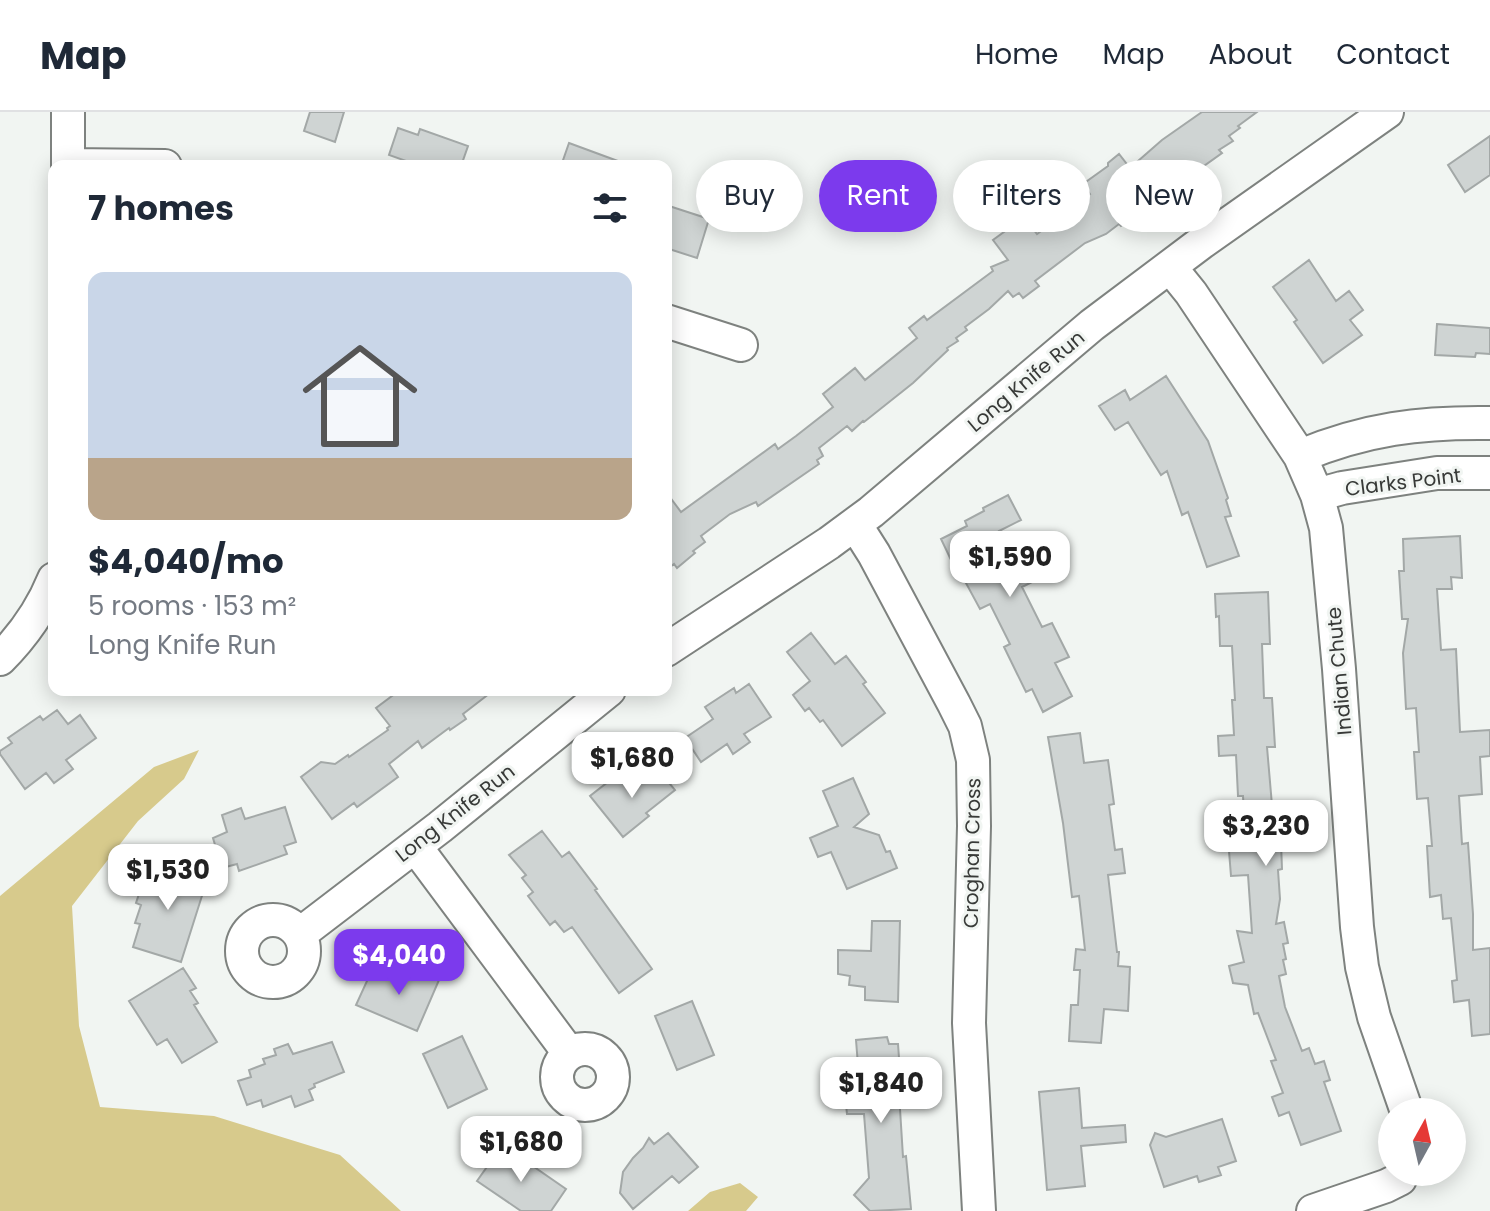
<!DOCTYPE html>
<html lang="en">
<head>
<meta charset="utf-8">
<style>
  body { margin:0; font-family:Poppins,sans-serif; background:#f6f6f7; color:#1f2937; height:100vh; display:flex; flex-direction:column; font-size:30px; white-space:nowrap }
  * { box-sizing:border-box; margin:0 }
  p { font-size:26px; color:#747a83 }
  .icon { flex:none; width:44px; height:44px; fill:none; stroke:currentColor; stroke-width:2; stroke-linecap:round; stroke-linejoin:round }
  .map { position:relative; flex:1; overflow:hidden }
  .details { position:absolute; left:48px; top:48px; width:624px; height:536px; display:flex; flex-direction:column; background:#fff; border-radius:16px; box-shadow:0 4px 20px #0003 }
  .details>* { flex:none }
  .guide { position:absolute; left:696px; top:48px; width:674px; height:72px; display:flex; gap:16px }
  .needle { width:52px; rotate:8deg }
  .buttons { position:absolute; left:1378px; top:986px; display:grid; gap:16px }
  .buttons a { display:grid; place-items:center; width:88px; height:88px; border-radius:50%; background:#fff; box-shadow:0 4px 20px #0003; font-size:40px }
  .price { position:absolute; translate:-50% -68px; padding:0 18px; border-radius:16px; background:#fff; color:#222; font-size:26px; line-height:52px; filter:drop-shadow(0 2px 4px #0008) }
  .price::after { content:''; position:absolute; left:50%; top:48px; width:24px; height:18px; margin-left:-12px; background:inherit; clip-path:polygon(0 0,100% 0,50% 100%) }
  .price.current { background:#7c3aed; color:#fff }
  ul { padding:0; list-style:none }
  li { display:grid; align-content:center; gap:16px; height:424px; padding:0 40px }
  li span { display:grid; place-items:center; height:248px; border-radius:16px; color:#555 }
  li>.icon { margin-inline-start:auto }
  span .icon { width:144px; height:144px; fill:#fffc; stroke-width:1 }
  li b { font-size:34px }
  h2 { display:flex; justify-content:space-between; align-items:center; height:96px; padding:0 40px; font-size:34px }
  .tag { padding:0 28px; border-radius:36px; background:#fff; box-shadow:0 4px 20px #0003; font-size:28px; line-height:72px }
  .tag.current { background:#7c3aed; color:#fff }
  header { display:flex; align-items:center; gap:48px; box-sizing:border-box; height:112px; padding:0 40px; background:#fff; border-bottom:2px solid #e0e1e3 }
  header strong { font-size:38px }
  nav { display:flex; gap:44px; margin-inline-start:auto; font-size:28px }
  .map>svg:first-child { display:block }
  .green { fill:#d7ca8c }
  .building { fill:#cfd4d3; stroke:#a3a8a7; stroke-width:2 }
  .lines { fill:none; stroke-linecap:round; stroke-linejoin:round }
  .minor-casing { stroke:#7e827f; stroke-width:36 }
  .minor { stroke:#fff; stroke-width:32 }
  .labels { text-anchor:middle; stroke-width:6; stroke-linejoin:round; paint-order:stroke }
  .street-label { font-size:20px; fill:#383a38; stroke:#f1f5f2 }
</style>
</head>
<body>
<header>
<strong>Map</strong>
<nav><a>Home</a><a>Map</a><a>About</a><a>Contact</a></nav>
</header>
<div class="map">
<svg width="1490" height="1099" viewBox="0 0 1490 1099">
  <rect width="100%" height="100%" fill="#f1f5f2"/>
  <path class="green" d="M199,638L184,667L138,709L72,794L79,914L100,995L214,1004L340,1043L401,1099H0V784L154,655Z
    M740,1071L758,1085L746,1099H688L710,1080Z"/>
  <path class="building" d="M310,0H344L335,30L304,19Z
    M1202,0H1257L1238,14L1240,16L1229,24L1233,29L1219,38L1222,41L1194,61L1190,54L1168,68L1149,82L1152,87L1136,99L1138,102L1121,114L1119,112L1106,122L1085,131L1035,169L1039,174L1023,186L1019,181L1013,185L1008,179L989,197L965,215L967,218L956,226L958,229L947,236L948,238L913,271L864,310L863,309L852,319L847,314L819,336L823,344L817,348L819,352L758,394L756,390L730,402L701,424L705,430L693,439L695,441L677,456L674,452L666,458V380L681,400L775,332L778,337L796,324L833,295L823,282L855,256L865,268L917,226L909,216L924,204L927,208L993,159L991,155L1008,148L993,128L1008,117L1003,110L1019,98L1037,122L1090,82L1083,72L1108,54V51L1119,42L1130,56L1162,28Z
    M398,16L418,23L420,17L468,34L461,54H420L389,43Z
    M1490,24V63L1465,80L1448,53Z
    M569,31L626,52V54H561Z
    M666,93L709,107L697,146L666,136Z
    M1309,148L1336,189L1349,179L1363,198L1350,208L1362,223L1323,251L1294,210L1297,208L1273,175Z
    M1437,212L1490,216V242L1476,241L1475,245L1435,243Z
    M1166,264L1208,329L1228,386L1226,388L1231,404L1225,405L1239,444L1207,455L1188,400L1182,403L1167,359L1161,363L1128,310L1115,318L1099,294L1125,278L1130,288Z
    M1008,383L1021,408L999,419L1017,452L1029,445L1034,454L1040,466L1022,475L1042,515L1052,511L1069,545L1055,551L1072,584L1043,600L1032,577L1026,580L1004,535L1010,532L990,492L980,497L953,447L951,448L941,427L967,414L965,409L984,399L983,396Z
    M1460,424L1462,466L1451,465L1452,477H1437L1441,538L1456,537L1460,620L1490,618V644L1480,645L1482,682L1459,684L1462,732L1468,731L1473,802V838L1490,836V922L1472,924L1469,888L1454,890L1452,869L1457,868L1451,806L1443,807L1441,783L1430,785L1427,734H1432L1428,686L1417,687L1414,640H1419L1416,596L1406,597L1403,541L1408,507H1402L1399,459H1404L1403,427Z
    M1268,480L1270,532H1262L1264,586H1272L1275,635H1267L1273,705L1280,704L1282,757L1278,758L1280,787L1276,812L1284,810L1288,831L1283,832L1286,847L1283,848L1286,862L1279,864L1285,895L1302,939L1309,936L1315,952L1324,949L1330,968L1324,970L1341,1019L1301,1033L1289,1000L1279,1004L1272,985L1283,981L1271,949L1276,948L1258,901L1254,902L1248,873L1233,871L1229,854L1244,850L1237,819L1252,821L1248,763L1231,764L1229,739H1234L1233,722L1245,721L1243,684H1238L1236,643L1219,644L1218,624L1234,623L1232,588H1235L1232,534H1220L1219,504L1216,505L1215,482Z
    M811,521L835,552L846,544L866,570L863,572L885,601L842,634L823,608L820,610L809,596L805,599L793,583L810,569L787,540Z
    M749,572L771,605L744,622L750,630L733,642L727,632L701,650L685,626L713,607L705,595L734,576L736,581Z
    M400,578H494L463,602L466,607L450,618L449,616L422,636L418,629L389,652L398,665L357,695L354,691L332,707L301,665L321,650L335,652L348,643L349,645L388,618L387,616L390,614L376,596Z
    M57,598L68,612L80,603L96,626L66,648L73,657L54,671L46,661L25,677L0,642V639L12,631L8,626L40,604L43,608Z
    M1080,621L1084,651L1108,648L1114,692L1109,693L1115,738L1122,737L1125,761L1108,763L1117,840H1119L1118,854L1130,855L1128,899L1104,897L1101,931L1069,929L1071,893H1078L1080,858H1074L1076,837L1085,838L1079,784L1072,785L1063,711L1048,625Z
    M656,655L675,678L646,701L649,704L623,725L590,684L617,663L628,677Z
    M853,666L869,702L854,715L879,723L886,740L890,739L897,756L847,777L831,740L818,745L810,726L838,714L823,679Z
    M285,695L296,730L284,734L287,742L239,759L237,752L222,756L213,726L227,720L222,703L241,696L245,707Z
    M542,719L562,745L569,740L597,777L595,778L652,857L619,881L572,815L564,820L555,809L550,813L528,784L533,780L522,766L526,763L509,743Z
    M158,752L207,768L181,850L133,835L140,812L135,811L141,793L136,791L142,773L150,776Z
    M872,809H900L898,890L865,888V875L849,873L850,864L838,862V838L871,839Z
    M408,855L439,868L417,919L356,893L372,858L401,871Z
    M183,856L196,876L190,879L198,891L194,893L217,930L182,951L167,927L157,933L129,889Z
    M692,889L714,943L677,958L655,904Z
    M462,924L487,977L448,996L423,942Z
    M887,925L889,932H898L900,960L897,982L899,981L903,1045L906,1044L911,1097L870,1099L854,1083L869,1066L864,1002H847L845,983H851L849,966H859L856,928Z
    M332,930L344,960L314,972L315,975L309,978L313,988L295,995L291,984L263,995L261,988L247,993L238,969L251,965L249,958L265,952L263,947L276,943L274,937L288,932L293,942Z
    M1079,976L1082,1016L1125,1013L1126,1030L1081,1034L1085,1074L1047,1078L1039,980Z
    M1222,1007L1236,1049L1218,1055L1221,1063L1199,1070L1197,1064L1164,1075L1150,1033L1155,1021L1166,1025Z
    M668,1021L698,1055L679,1071L672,1064L633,1097L620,1081L623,1060L633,1046L643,1036L649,1026L654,1032Z
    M499,1038L521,1053L524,1048L566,1077L551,1099H521L477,1069Z"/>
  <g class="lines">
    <defs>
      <path id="minor" d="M68,0V54
        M68,53L165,54
        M1170,155L1191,181L1300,344L1317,383L1326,416L1339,557L1357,815L1362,855L1374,905L1407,1000
        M666,209L741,233
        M1300,344C1365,317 1420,310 1490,311
        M1317,383L1342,376L1437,361H1490
        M855,412L874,442L954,592L965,614L973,648L974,714L969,911L979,1099
        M666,538L829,431L871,400L1092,213L1201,131L1387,0
        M0,547C24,523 41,499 54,467
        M415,734L569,941
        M242 839a31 31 0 1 1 62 0a31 31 0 1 1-62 0Z
        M300,822L440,715L609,578
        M557 965a28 28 0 1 1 56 0a28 28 0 1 1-56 0Z
        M1313,1099L1386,1074L1400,1067L1403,1060"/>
    </defs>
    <use href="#minor" class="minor-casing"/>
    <use href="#minor" class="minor"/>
  </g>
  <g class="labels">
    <g class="street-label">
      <text transform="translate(1026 269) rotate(-40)" y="7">Long Knife Run</text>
      <text transform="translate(1403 370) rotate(-7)" y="7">Clarks Point</text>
      <text transform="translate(1339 559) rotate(-95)" y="7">Indian Chute</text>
      <text transform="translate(455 701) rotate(-38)" y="7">Long Knife Run</text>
      <text transform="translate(972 741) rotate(-89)" y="7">Croghan Cross</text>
    </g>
  </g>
</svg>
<div class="buttons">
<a><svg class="needle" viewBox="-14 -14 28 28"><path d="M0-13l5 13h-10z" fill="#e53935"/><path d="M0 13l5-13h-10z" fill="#747a83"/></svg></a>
</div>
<b class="price" style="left:1010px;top:487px">$1,590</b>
<b class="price" style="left:632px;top:688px">$1,680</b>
<b class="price" style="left:1266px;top:756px">$3,230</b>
<b class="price" style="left:168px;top:800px">$1,530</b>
<b class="price current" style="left:399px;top:885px">$4,040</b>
<b class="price" style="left:881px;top:1013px">$1,840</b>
<b class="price" style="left:521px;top:1072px">$1,680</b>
<div class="guide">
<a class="tag">Buy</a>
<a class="tag current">Rent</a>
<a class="tag">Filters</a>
<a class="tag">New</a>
</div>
<section class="details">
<h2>7 homes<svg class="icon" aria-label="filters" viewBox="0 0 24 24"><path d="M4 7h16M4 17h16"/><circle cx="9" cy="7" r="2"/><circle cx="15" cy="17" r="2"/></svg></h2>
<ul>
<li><span style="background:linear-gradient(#c9d6e8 75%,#b9a48a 0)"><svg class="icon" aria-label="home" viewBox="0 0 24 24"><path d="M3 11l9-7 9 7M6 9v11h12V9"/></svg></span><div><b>$4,040/mo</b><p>5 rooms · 153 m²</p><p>Long Knife Run</p></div></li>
</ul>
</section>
</div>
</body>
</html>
